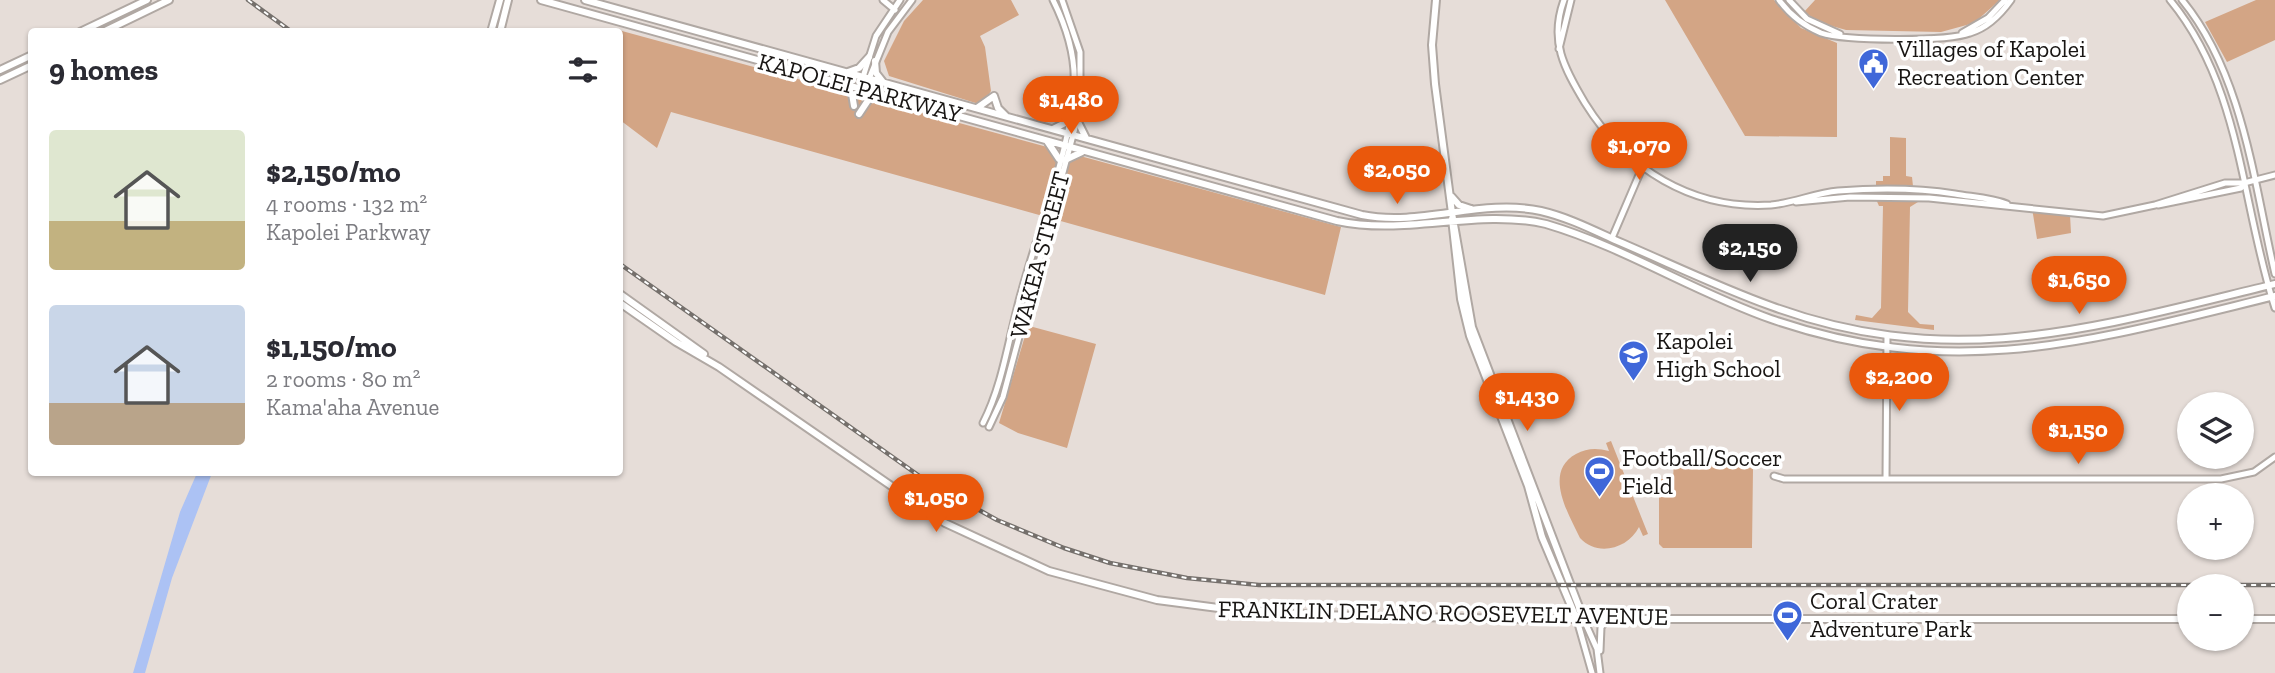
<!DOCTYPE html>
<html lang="en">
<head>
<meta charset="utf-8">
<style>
  body { margin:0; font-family:"Zilla Slab",serif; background:#f7f7f7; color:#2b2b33; height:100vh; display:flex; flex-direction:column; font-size:26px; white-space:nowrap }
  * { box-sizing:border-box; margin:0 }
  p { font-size:23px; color:#7c7c81 }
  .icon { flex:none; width:38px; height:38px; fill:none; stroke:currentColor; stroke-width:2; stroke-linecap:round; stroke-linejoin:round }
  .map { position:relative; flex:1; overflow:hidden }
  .sheet { position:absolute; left:28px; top:28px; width:595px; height:448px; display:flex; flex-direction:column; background:#fff; border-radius:7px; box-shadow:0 2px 5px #0004 }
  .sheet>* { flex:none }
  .buttons { position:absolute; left:2177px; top:392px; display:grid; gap:14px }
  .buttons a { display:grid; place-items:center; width:77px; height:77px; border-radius:50%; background:#fff; box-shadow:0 2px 5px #0004; font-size:35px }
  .price { position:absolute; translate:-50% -60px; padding:0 16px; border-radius:24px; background:#ea580c; color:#fff; font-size:23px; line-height:46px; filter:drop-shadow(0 2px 4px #0008) }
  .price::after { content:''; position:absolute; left:50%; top:42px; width:21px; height:16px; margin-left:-10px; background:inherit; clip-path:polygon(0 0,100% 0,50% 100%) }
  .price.active { background:#222; color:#fff }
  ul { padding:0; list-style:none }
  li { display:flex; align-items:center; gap:21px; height:175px; padding:0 21px }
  li span { display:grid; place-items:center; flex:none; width:196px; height:140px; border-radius:7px; color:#555 }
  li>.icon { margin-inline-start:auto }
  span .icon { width:84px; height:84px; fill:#fffc; stroke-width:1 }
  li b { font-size:30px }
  h2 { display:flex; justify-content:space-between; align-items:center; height:84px; padding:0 21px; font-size:30px }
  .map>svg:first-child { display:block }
  .green { fill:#d3a585 }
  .water { fill:#acc2f4 }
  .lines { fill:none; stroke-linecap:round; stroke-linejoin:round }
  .stream { stroke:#acc2f4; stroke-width:2 }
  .tertiary-casing { stroke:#b0a8a3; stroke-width:9 }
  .secondary-casing { stroke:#b0a8a3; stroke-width:10 }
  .tertiary { stroke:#fff; stroke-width:5 }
  .secondary { stroke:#fff; stroke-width:6 }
  .rail-casing { stroke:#75706c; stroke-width:4.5 }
  .rail { stroke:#fff; stroke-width:2; stroke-dasharray:5; stroke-linecap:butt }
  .labels { text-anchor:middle; stroke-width:7; stroke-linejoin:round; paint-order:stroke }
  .poi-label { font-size:24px; fill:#181513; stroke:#fff; text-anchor:start }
  .street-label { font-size:24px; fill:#181513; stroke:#fff }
</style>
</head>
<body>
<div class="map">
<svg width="2275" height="673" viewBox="0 0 2275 673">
  <rect width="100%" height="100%" fill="#e6ddd8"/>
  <path class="green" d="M923,0H1011L1019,15L980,36L985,47L991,91L982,105L889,76L884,61L904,21Z
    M1665,0H1774L1801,28L1837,43V137L1745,136Z
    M1815,0H2000L1974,23L1941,32L1846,30L1821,23L1804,12Z
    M2256,0H2275V40L2227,62L2205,22Z
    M611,28L1341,227L1325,295L671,112L657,148L620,120V32H610Z
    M1890,137L1906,138V176L1912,177L1913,186L1876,185V181H1883V176H1890Z
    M1875,197H1918V202L1910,207L1908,312L1920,324L1934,325V330L1855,320L1856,315L1872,318L1881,308L1883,206H1879Z
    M2032,208L2070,215L2071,233L2037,239Z
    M1033,327L1096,344L1067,448L1018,433L999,423L1027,329Z
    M1611,441L1648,534L1643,536L1639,527C1628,549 1597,557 1580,538C1568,513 1543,472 1576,454C1587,448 1597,448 1609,451L1606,443Z
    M1674,461H1746L1753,469L1752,548H1663L1659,544V479H1673Z"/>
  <path class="water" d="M197,473H212L172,578L145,673H133L180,512Z"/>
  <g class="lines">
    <path class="stream" d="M318,32V31"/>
    <defs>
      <path id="tertiary" d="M883,0L895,10
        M1564,0C1549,41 1564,68 1585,103C1626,169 1692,210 1771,205C1794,203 1815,193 1838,191C1876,188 1918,188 1955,194C1972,197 1992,198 2007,204
        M1779,0C1790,15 1804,26 1821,33C1845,41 1946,42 1970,33C1987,28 2001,14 2011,0
        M1789,0L1807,19L1840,34
        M2170,0C2242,87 2241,204 2275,308
        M2182,0C2243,74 2254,183 2275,274
        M1962,33L1988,18L2005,0
        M1559,49L1571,0
        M863,77L876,36L900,0
        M869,79L888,32L912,0
        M1796,202L1850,197L1929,198L2103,216L2155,205L2225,183H2244L2275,175
        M2158,205L2241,188L2244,183
        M1612,238L1642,168
        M983,423C1004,382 1009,334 1022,290C1038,230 1071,148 1074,87C1076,56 1067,28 1053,0
        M989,427L1003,397L1080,109V52L1062,0
        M1774,476L1784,479H2221L2254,472L2275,457
        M1886,479L1887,335
        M1577,620L1592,673
        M1584,620L1597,649L1600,673
        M1600,651L1601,627L1607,620"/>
      <path id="secondary" d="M541,0L1337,221C1407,236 1476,208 1546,224C1624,247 1694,292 1771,319C1956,383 2094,340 2275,296
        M585,0L1362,215C1422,227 1481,198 1541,211C1567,217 1591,229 1615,240C1667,262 1718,287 1771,306C1953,373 2096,327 2275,284
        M1436,0L1432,45L1435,84L1452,213L1472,327L1584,620
        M80,32L147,0
        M103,32L169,0
        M491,32L500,0
        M500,32L508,0
        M875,61L876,73L883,82
        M0,70L32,55
        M848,72L859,68L869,57
        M0,80L32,65
        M844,85L852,94L854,106
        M977,108L994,96L998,108L1006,116
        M859,114L869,99L880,96
        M1077,120L1086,138
        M1053,129L1065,123L1070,115
        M1047,141L1059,159
        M1065,160L1082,152
        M1451,196L1459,205L1471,209
        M1452,219L1461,299L1470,336L1528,486L1542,537L1577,620
        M620,294L704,354
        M620,303L676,342L719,367L945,523L1049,571L1157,600L1226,609L1314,615L1519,619H2189
        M2242,619H2275"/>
    </defs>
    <use href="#tertiary" class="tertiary-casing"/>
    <use href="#secondary" class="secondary-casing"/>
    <use href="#tertiary" class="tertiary"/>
    <use href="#secondary" class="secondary"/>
    <defs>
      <path id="rail" d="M248,0L292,32
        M620,264L925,480L997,520L1064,548L1110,563L1187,578L1259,585H2275"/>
    </defs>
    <use href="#rail" class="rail-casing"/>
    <use href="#rail" class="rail"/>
  </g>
  <defs>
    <symbol id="civic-pin" viewBox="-11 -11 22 30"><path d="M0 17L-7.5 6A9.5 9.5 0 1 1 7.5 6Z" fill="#3f67d9" stroke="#fff"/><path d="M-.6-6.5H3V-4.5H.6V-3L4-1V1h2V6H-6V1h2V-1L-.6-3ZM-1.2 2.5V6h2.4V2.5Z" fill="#fff"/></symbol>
    <symbol id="school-pin" viewBox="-11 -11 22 30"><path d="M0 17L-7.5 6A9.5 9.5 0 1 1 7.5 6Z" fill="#3f67d9" stroke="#fff"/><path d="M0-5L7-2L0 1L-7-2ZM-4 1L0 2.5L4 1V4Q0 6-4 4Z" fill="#fff"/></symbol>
    <symbol id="stadium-pin" viewBox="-11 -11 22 30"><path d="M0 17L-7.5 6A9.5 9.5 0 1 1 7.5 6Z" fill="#3f67d9" stroke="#fff"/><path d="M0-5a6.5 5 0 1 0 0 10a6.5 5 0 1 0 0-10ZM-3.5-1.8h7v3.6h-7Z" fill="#fff"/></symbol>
  </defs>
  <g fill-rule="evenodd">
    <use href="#civic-pin" x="1856" y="46" width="35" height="47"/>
    <use href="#school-pin" x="1616" y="338" width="35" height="47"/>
    <use href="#stadium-pin" x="1582" y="454" width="35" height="47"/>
    <use href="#stadium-pin" x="1770" y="598" width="35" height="47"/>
  </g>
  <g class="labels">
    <g class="poi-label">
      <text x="1897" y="57">Villages of Kapolei<tspan x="1897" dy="28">Recreation Center</tspan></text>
      <text x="1656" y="349">Kapolei<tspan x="1656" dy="28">High School</tspan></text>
      <text x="1622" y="466">Football/Soccer<tspan x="1622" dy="28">Field</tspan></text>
      <text x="1810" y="609">Coral Crater<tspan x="1810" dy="28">Adventure Park</tspan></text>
    </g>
    <g class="street-label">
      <text transform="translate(860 88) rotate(15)" y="8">KAPOLEI PARKWAY</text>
      <text transform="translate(1040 255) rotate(-75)" y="8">WAKEA STREET</text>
      <text transform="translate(1443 613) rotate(1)" y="8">FRANKLIN DELANO ROOSEVELT AVENUE</text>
    </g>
  </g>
</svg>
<div class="buttons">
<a><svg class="icon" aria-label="layers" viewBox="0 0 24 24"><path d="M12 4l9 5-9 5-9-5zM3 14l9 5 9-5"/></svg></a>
<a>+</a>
<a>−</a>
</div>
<b class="price" style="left:1071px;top:136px">$1,480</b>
<b class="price" style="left:1639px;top:182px">$1,070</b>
<b class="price" style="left:1397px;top:206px">$2,050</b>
<b class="price active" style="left:1750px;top:284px">$2,150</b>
<b class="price" style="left:2079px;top:316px">$1,650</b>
<b class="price" style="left:1899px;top:413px">$2,200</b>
<b class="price" style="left:1527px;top:433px">$1,430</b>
<b class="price" style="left:2078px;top:466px">$1,150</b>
<b class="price" style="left:936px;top:534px">$1,050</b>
<section class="sheet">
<h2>9 homes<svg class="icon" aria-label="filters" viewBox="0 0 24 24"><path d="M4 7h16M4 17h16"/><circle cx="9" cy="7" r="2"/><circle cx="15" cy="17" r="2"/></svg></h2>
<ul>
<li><span style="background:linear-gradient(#dfe7d0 65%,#c2b280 0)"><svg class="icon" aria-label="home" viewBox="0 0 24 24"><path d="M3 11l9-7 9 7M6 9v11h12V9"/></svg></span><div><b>$2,150/mo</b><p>4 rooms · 132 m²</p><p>Kapolei Parkway</p></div></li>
<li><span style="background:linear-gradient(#c9d6e8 70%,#b9a48a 0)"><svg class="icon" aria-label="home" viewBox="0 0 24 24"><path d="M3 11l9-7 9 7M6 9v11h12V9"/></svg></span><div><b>$1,150/mo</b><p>2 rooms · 80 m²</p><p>Kama'aha Avenue</p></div></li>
</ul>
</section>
</div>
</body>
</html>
